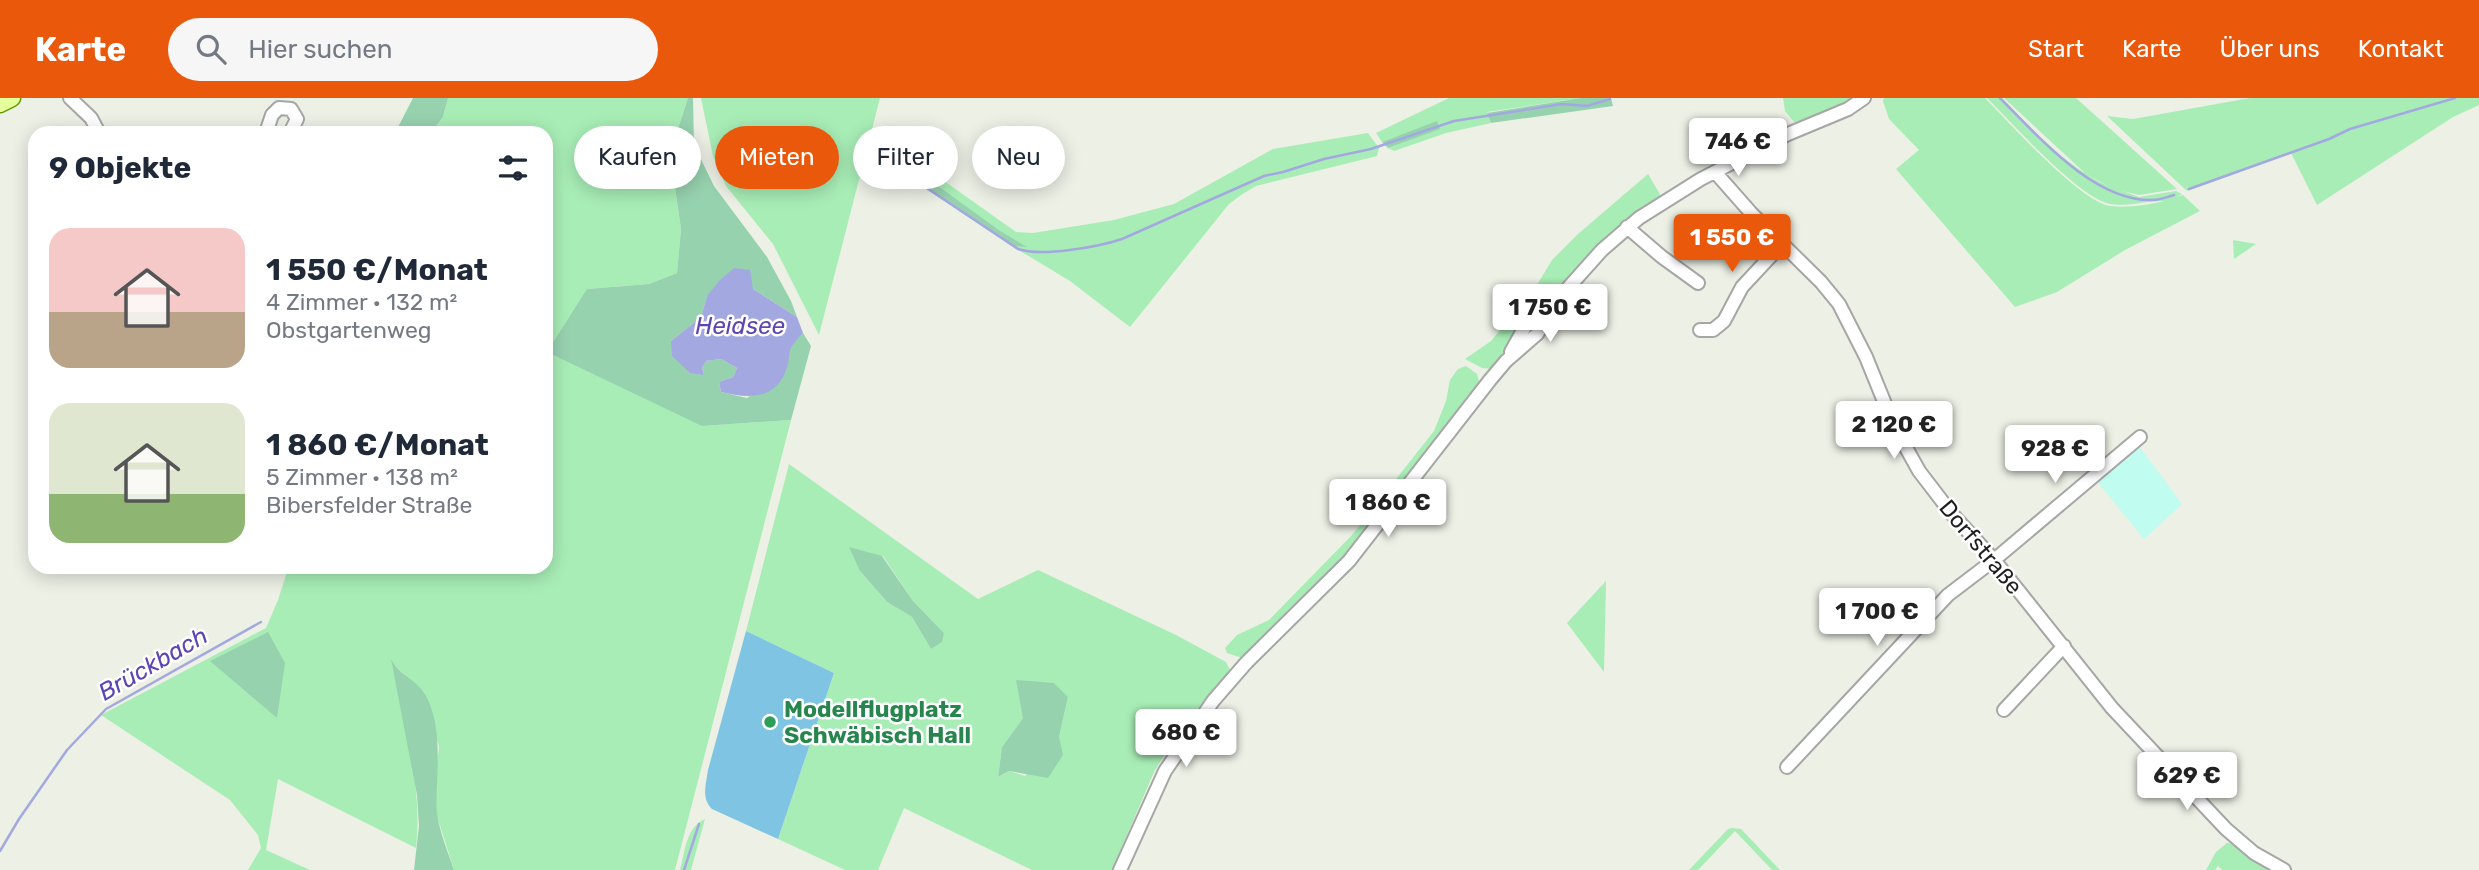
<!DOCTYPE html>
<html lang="de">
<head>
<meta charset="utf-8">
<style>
  body { margin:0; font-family:Rubik,sans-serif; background:#f6f6f7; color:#1f2937; height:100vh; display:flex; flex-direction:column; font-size:26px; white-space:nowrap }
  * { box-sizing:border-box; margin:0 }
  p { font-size:23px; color:#747a83 }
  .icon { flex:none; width:38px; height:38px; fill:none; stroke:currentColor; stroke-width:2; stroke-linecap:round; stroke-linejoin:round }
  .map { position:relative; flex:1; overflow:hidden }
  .sheet { position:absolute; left:28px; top:28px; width:525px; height:448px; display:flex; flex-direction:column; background:#fff; border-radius:21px; box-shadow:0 4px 18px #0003 }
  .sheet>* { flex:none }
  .hud { position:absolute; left:574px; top:28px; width:665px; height:63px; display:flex; gap:14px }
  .price { position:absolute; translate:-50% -60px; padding:0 16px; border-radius:7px; background:#fff; color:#222; font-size:23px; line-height:46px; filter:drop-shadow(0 2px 4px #0008) }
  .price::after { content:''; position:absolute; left:50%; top:42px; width:21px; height:16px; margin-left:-10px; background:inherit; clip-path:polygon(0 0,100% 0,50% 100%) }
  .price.on { background:#ea580c; color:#fff }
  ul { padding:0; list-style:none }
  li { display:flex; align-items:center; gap:21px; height:175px; padding:0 21px }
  li span { display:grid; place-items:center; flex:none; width:196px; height:140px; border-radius:21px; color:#555 }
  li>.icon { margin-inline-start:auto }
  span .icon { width:84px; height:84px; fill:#fffc; stroke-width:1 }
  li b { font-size:30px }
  h2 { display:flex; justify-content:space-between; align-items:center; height:84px; padding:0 21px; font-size:30px }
  .tag { padding:0 24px; border-radius:32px; background:#fff; box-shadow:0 4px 18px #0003; font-size:24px; line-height:63px }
  .tag.on { background:#ea580c; color:#fff }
  header { display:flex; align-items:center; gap:42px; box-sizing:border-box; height:98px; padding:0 35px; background:#ea580c; color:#fff }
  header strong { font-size:33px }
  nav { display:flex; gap:38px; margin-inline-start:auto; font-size:24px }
  .search { width:490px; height:63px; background:#f6f6f7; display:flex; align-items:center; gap:18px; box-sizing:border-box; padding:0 24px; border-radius:38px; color:#747a83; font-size:26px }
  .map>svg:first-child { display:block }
  .grass { fill:#a8edb6; fill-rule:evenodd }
  .forest { fill:#97d2af }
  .park { fill:#c0fcef }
  .pitch { fill:#7fc4e3 }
  .water { fill:#a3a8e0 }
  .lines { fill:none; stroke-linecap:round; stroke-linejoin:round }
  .stream { stroke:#a3a8e0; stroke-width:2.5 }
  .minor-casing { stroke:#a6a6a6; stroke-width:16 }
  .major-casing { stroke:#629a00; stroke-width:19 }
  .minor { stroke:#fff; stroke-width:12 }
  .major { stroke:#e5ff9b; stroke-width:16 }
  .leisure-dot { fill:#2e9e5b; stroke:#fff; stroke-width:2.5 }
  .labels { text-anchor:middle; stroke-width:5; stroke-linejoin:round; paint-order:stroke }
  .street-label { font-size:23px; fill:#1f1f1f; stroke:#fff }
  .leisure-label { font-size:23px; font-weight:bold; fill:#27864d; stroke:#fff; text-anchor:start }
  .water-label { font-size:24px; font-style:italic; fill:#5c46b4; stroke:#fff }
</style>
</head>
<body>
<header>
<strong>Karte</strong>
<div class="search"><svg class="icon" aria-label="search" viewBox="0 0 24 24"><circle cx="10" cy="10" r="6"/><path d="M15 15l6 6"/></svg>Hier suchen</div>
<nav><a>Start</a><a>Karte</a><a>Über uns</a><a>Kontakt</a></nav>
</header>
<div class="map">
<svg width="2479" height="772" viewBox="0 0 2479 772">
  <rect width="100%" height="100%" fill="#ecf0e5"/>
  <path class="grass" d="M448,0H688L670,55L681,131L677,175L649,186L587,191L702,328L791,322L675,772H454L437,718L436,676L439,649L424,594L392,565C404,626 423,688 416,750L278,681L266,752L310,772H248L261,750L258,737L230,702L101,617L266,530L278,502L286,477L285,469H546V35H431L443,19Z
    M701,0H880L819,237L773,146L726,88L713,58Z
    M1449,0H1581L1487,14L1491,25L1446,35L1394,53L1388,50L1439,31L1437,24L1382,44L1376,35Z
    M1783,0H1852L1809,22L1794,24L1785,13Z
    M1884,0H1985C2009,24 2079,103 2110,108C2128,110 2147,107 2164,103C2148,102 2128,109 2110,106C2079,100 2012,25 1987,0H2002C2034,33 2068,70 2110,89L2086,76L2004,0H2076L2177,91L2139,97L2123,93L2139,99L2176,93L2182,96L2177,99L2183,97L2200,113L2125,152L2057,194L2015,209L1896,71L1919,52L1889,21L1883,3Z
    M2250,0H2479V7L2453,19L2317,107L2291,55L2187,93L2107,18L2133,21Z
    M1368,35L1379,50L1377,58L1256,88L1241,97L1229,106L1130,229L1070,183L1012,148H1025L999,132L875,42L878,36L1016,134L1033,135L1114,122L1174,106L1273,51Z
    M1648,76L1661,98L1621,128L1572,180L1534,213L1519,230L1492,271L1482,270L1465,261L1491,243L1537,187L1552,162L1578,136Z
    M2233,142L2256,146L2234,161Z
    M1466,268L1477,276L1480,287L1377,423L1245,561L1227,555L1225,550L1237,537L1269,522L1352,437L1434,333L1446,303L1450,282L1458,271Z
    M789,366L978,501L1038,472L1176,537L1226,564L1230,572L1179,633L1154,674L1112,772H1032L904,710L878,772H845L778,741L834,575L746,533ZM883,458L913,503L944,535L931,551L912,519L887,504L860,473ZM1068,599L1059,639L1025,678L1009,673L998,679L1002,649L1023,620Z
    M1606,483L1604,574L1567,525Z
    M705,721L691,772H680C685,754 686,729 705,721Z
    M1732,730L1741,731L1780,772H1772L1735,733L1698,772H1689L1728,731Z
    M2227,745H2237L2272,772H2222L2218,768L2215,772H2206L2216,754Z"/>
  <path class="forest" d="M413,0H448L443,19L431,35H395Z
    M688,0H693L694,47L714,88L767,159L791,203L797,219L753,191L707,198L701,219L671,243L704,277L702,270L706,263L721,261L737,270L733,279L719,284L721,294L747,300L785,275L789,248L803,235L811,248L791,322L702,328L547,254L587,191L649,186L677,175L681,131L670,55Z
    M1581,0H1611L1613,8L1491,25L1487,15Z
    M1437,23L1440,31L1388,50L1382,44Z
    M875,42L999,132L1027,149L1012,148L872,55Z
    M849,449L882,458L913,503L944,535L942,544L931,551L912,519L887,504L860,473Z
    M268,534L285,565L277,620L210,563Z
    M391,561C399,577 417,582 425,596C445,632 435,676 437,714C439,733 448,754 454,772H414L419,728L417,697Z
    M1016,582L1054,585L1068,599L1059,639L1063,657L1048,680L1009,673L998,679L1002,649L1023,620Z"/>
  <path class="park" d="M2138,347L2182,406L2144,441L2096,382Z"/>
  <path class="pitch" d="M746,533L834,575L778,741L712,711C701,700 706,687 708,672Z"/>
  <path class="water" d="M734,170L750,172L753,191L797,219L803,235C782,256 794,254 785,275C773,303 745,300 721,294L719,284L733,279L737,270L721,261L706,263L702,270L704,277L690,275L672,258L671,243L701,219L707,198L720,182Z"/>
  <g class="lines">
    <path class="stream" d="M2000,0C2038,38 2094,104 2153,102C2160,102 2167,99 2174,97
      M876,56L1018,151C1041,159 1098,149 1122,141L1264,78L1283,74L1324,61L1371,51L1454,23L1562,6L1587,8L1610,1
      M2189,91L2329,41L2350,31L2455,0
      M0,753L19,721L67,652L106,611L261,524
      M684,772L699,726"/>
    <defs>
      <path id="minor" d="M70,0L91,20L99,35
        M266,35L272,17L279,10L291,11L297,21L291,33L288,35
        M1715,74L1752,116L1821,184L1839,206L1866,259L1894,328L1919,373L1952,416L1994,462L2112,610L2226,731L2254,755L2284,772
        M1627,129L1662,159L1698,185
        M1700,232H1713L1724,223L1742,189L1782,146
        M1511,254L1526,227L1550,207
        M2004,612L2064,548
        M1787,669L1948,497L1994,462L2140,339
        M1120,772L1165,673L1213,603L1246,565L1349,463L1490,282L1506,263L1537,236L1559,200L1602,152L1639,120L1701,81L1788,36L1848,11L1864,0"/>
      <path id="major" d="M0,6L12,0"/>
    </defs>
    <use href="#minor" class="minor-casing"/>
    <use href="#major" class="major-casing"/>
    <use href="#minor" class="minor"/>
    <use href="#major" class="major"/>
  </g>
  <circle class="leisure-dot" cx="770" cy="624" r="7"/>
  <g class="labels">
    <g class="street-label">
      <text transform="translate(1981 449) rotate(50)" y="8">Dorfstraße</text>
    </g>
    <g class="leisure-label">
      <text x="784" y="619">Modellflugplatz<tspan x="784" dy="26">Schwäbisch Hall</tspan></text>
    </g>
    <g class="water-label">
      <text x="740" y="236">Heidsee</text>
      <text transform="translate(153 566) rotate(-30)" y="8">Brückbach</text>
    </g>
  </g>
</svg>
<b class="price" style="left:1738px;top:80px">746 €</b>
<b class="price on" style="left:1732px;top:176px">1 550 €</b>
<b class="price" style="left:1550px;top:246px">1 750 €</b>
<b class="price" style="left:1894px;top:363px">2 120 €</b>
<b class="price" style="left:2055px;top:387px">928 €</b>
<b class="price" style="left:1388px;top:441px">1 860 €</b>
<b class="price" style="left:1877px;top:550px">1 700 €</b>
<b class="price" style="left:1186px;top:671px">680 €</b>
<b class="price" style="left:2187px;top:714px">629 €</b>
<div class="hud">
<a class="tag">Kaufen</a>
<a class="tag on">Mieten</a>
<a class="tag">Filter</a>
<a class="tag">Neu</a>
</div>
<section class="sheet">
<h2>9 Objekte<svg class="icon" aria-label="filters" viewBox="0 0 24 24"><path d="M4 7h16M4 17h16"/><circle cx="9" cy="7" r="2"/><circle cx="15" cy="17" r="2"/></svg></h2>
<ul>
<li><span style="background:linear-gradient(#f6c9c9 60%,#b9a48a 0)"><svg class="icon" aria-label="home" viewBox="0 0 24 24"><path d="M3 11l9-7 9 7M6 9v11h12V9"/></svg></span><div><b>1 550 €/Monat</b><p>4 Zimmer · 132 m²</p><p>Obstgartenweg</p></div></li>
<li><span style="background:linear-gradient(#dfe7d0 65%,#8fb573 0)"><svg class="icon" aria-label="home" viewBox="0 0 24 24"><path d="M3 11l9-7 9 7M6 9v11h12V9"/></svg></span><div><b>1 860 €/Monat</b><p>5 Zimmer · 138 m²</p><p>Bibersfelder Straße</p></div></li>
</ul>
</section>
</div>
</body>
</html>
